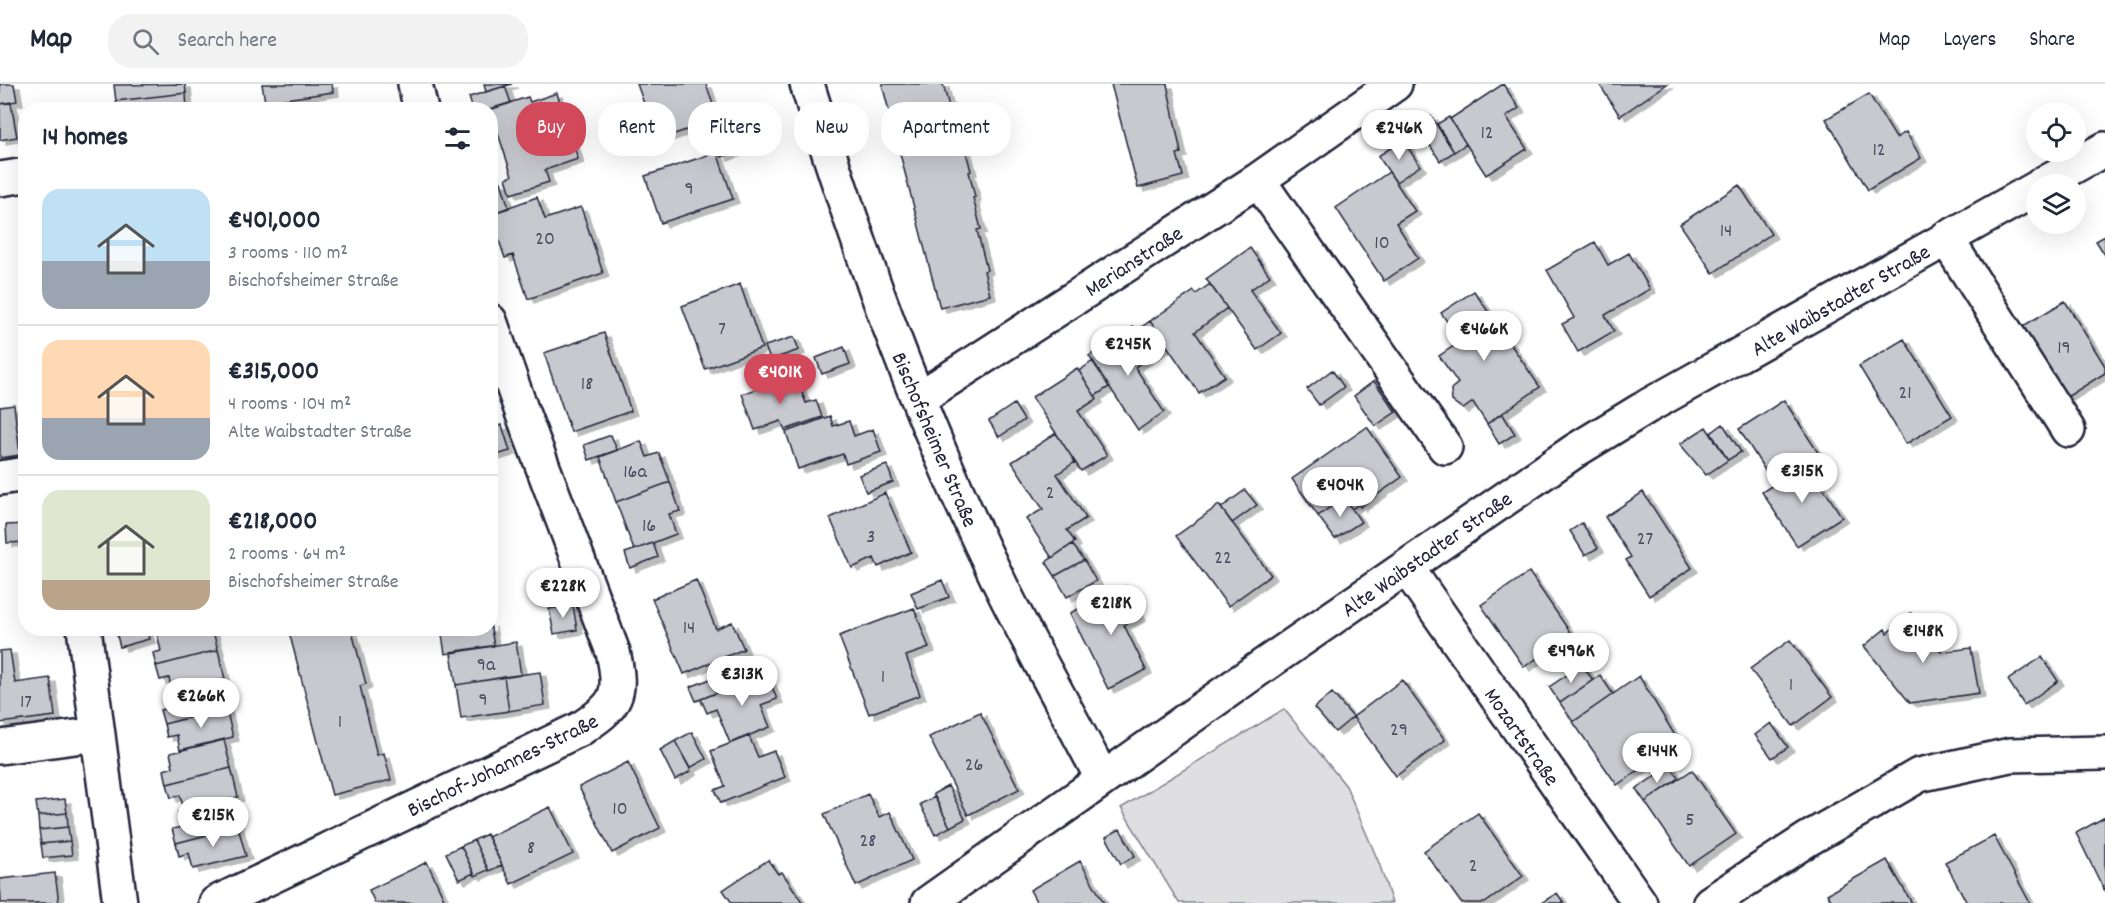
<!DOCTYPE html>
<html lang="en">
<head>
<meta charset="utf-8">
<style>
  body { margin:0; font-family:Dekko,sans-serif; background:#f2f2f3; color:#1f2937; height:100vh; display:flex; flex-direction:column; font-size:22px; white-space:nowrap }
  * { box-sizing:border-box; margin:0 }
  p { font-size:20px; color:#747a83 }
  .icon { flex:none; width:33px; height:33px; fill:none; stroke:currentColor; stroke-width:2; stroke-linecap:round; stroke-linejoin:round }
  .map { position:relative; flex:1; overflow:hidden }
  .side { position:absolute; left:18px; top:18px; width:480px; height:534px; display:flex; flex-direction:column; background:#fff; border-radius:24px; box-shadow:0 6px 24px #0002 }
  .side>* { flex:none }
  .guide { position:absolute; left:516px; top:18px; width:570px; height:54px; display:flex; gap:12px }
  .tools { position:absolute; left:2026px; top:18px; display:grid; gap:12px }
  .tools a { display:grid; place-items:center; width:60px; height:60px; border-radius:50%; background:#fff; box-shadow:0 6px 24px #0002; font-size:30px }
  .price { position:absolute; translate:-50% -51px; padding:0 14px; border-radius:21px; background:#fff; color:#222; font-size:20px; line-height:39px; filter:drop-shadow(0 2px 3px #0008) }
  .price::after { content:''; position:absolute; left:50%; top:36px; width:18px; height:14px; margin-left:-9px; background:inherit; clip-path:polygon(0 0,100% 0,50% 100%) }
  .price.selected { background:#d1495b; color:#fff }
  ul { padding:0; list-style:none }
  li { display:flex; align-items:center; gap:18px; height:150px; padding:0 24px }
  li+li { border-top:2px solid #e0e1e3 }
  li span { display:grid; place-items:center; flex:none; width:168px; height:120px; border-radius:18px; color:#555 }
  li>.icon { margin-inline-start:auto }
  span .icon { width:72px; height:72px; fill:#fffc; stroke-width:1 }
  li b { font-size:26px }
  h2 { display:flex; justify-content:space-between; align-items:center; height:72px; padding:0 24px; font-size:26px }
  .chip { padding:0 21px; border-radius:24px; background:#fff; box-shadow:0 6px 24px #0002; font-size:21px; line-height:54px }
  .chip.selected { background:#d1495b; color:#fff }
  header { display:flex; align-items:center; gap:36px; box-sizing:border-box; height:84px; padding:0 30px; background:#fff; border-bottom:2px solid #e0e1e3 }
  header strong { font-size:28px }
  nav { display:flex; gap:33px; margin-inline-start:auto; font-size:21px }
  .search { width:420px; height:54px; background:#f2f2f3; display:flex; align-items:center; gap:15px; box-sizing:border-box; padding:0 21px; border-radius:24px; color:#747a83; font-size:22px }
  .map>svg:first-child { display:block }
  .green { fill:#dfdfe2; stroke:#80808e; stroke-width:1.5 }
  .building { fill:#c8c8cf; stroke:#22223b; stroke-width:1.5; filter:url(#shadow) }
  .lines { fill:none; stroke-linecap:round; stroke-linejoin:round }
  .minor-casing { stroke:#22223b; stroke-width:38 }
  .minor { stroke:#fff; stroke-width:33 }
  .labels { text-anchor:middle; stroke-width:4.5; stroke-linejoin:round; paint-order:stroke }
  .number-label { font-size:20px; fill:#4c4c60 }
  .street-label { font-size:22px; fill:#22223b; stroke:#fff }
</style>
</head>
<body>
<header>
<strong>Map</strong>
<div class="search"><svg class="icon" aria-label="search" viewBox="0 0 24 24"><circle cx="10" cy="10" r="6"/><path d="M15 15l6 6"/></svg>Search here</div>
<nav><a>Map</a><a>Layers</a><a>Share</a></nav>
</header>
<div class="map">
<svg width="2105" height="819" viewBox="0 0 2105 819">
  <defs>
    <filter id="shadow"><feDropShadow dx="6" dy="4" stdDeviation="0" flood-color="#0004"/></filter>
  </defs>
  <rect width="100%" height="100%" fill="#fff"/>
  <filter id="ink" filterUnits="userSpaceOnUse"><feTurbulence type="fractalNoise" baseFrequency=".0167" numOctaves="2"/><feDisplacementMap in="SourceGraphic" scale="12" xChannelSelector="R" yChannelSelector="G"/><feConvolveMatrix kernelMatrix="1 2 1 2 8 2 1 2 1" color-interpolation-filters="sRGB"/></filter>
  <g filter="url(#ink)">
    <path class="green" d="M1284,625L1346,702L1379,779L1392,819H1179L1121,724Z"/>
    <path class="building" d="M0,0H14L17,17L0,20Z
      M185,0L186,9L116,17L114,1Z
      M262,0H332L333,8L265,18Z
      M484,0H512L486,8Z
      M637,0H706L718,35L657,56Z
      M882,0H943L949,23L954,21L971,87L969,88L975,113L973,114L981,145L977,146L987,186L984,187L990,211L940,224Z
      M1111,0H1167L1181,69L1177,70L1183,92L1138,104Z
      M1503,0L1519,24L1506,33L1527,65L1486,91L1450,35Z
      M1599,0H1667L1620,32Z
      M505,2L511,19L489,26H473L469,13Z
      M186,9L187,26H117L116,17Z
      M557,9L564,32L535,41L541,59L570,49L578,75L545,86L549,98L511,110L506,94L512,92L490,25L528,13L530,18Z
      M1869,10L1896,54L1906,48L1921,74L1868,106L1826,35Z
      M11,19L17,53L0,56V20Z
      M737,31L748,63L722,73L710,41Z
      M1431,32L1454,68L1440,77L1417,41Z
      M1449,33L1466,60L1454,68L1437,40Z
      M1403,56L1420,82L1396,98L1378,72Z
      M717,68L733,115L661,139L645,92Z
      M1389,88L1415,127L1396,139L1418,174L1384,197L1336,124Z
      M501,98L509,124L490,130V101Z
      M1739,101L1771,150L1713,189L1680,140Z
      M537,113L545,135L581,123L603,189L528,215L513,171L505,174L490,130Z
      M2105,152V171L2096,157Z
      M1595,158L1608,181L1629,169L1650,205L1605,231L1614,247L1578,268L1562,240L1574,234L1547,186Z
      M1250,164L1270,192L1250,206L1281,249L1257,266L1206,195Z
      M740,200L762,264L705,285L682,222Z
      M1210,200L1227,224L1195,248L1225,292L1199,309L1150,237L1194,207L1196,210Z
      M1474,207L1540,303L1487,340L1473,318L1463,325L1452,317L1451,305L1458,299L1439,272L1461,257L1441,229Z
      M2065,217L2105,282V289L2067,313L2023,242Z
      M1150,237L1167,262L1152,271L1136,247Z
      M1133,243L1152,271L1135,283L1164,328L1138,346L1089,272Z
      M604,249L631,327L571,348L544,269Z
      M794,253L799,266L770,276L765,262Z
      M1904,255L1952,332L1906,360L1859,282Z
      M844,263L850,280L822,290L816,274Z
      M1093,277L1109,303L1095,312L1079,287Z
      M1077,284L1097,315L1078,327L1107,371L1081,387L1032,313Z
      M1332,286L1344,303L1319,321L1307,305Z
      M795,291L806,319L816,316L822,333L785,346L781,337L755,346L742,310Z
      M1374,297L1396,328L1375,342L1354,312Z
      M1784,316L1819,370L1773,399L1739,345Z
      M1014,320L1024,336L999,353L989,337Z
      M14,321L20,371L0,374V323Z
      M1502,329L1515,350L1499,360L1487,340Z
      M830,332L833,342L849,337L854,352L873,345L881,368L846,380L843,370L798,385L786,348Z
      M1723,340L1741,368L1728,376L1711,349Z
      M502,341L510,367L490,373V345Z
      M1367,343L1402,393L1360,423L1359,420L1352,425L1344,413L1318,432L1292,395Z
      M1706,343L1728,376L1706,391L1680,360Z
      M1056,349L1075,378L1057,390L1086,434L1067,446L1075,458L1052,474L1026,435L1043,425L1012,378Z
      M611,351L617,366L589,376L584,361Z
      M641,357L647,373L659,369L670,398L616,418L600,373Z
      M1807,379L1842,433L1797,462L1762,408Z
      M887,381L893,398L866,408L859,391Z
      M670,398L680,427L669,430L676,450L634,466L616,418Z
      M1245,406L1257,421L1232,439L1221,424Z
      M1643,408L1692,484L1649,512L1626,476L1631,473L1605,433Z
      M885,409L911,468L878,483L874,474L852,484L830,434Z
      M1344,413L1361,438L1335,455L1318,432Z
      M1219,421L1271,491L1228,522L1176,452Z
      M1582,439L1598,464L1585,471L1570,447Z
      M26,440V458L7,459L6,441Z
      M653,459L658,473L630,484L625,469Z
      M1072,460L1084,476L1055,492L1046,478Z
      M1084,476L1096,497L1067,513L1055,492Z
      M1529,488L1572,551L1524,583L1481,521Z
      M696,496L716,545L732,538L744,565L684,590L652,515Z
      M942,496L949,513L918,525L911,509Z
      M1125,502L1140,533L1124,541L1146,586L1108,605L1070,529Z
      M573,521L577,546L554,550L549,525Z
      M914,524L929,564L906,572L920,611L869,630L839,552Z
      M1911,529L1941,568L1971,564L1979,609L1910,619L1864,562L1885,545L1887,549Z
      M490,539L494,562L445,570L441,544H490Z
      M115,544H146L149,555L120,563Z
      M181,544H212L218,566L156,582L153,569L161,567L157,550Z
      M288,544H351L366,600L360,602L377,671L384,669L391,696L332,711Z
      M1790,556L1832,613L1793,642L1750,585Z
      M516,558L521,591L456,601L451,568Z
      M10,566L15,599L50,594L55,632L0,639V567Z
      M218,566L225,595L172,608L169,594L160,596L156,582Z
      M2042,573L2058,597L2024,621L2008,596Z
      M1582,581L1593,596L1560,619L1549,603Z
      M540,588L545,621L509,627L504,593Z
      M766,589L777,615L761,621L770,643L730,659L716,625L707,629L701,615Z
      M1600,591L1613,610L1573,638L1560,619Z
      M718,592L724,606L696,617L690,603Z
      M1639,592L1679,658L1617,701L1573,638Z
      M504,593L509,627L461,634L456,601Z
      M1402,596L1445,656L1396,692L1353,633Z
      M219,597L226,624L164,640L160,626L169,624L165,610Z
      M1332,609L1353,633L1335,648L1314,624Z
      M226,624L233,653L180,666L177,651L167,653L164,640Z
      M980,628L1019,705L968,731L929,653Z
      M1771,639L1788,663L1772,674L1755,651Z
      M692,648L706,675L690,684L675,657Z
      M749,652L758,673L774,667L785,693L721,719L715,706L725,702L711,667Z
      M224,656L231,684L167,700L164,686L173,683L170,669Z
      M675,657L691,687L675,696L660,666Z
      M628,678L660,744L612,769L579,703Z
      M1670,682L1679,694L1645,718L1636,705Z
      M231,684L238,713L184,727L180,711L171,714L167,700Z
      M1692,686L1736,750L1689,782L1645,718Z
      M948,702L965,735L950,743L933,710Z
      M868,710L879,733L890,728L912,776L856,802L824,730Z
      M935,713L950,743L935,751L920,720Z
      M65,715L67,729L38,732L36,718Z
      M231,715L238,743L176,759L172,745L182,743L178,728Z
      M550,723L573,770L511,800L488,753Z
      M67,729L68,743L39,746L38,732Z
      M1478,729L1523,792L1485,819H1461L1424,767Z
      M2105,733V808L2076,749Z
      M68,743L70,757L41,760L39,746Z
      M238,743L246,772L193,785L189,769L179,772L176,759Z
      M1120,745L1135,772L1121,780L1106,753Z
      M487,750L502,781L489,787L474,756Z
      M1994,752L2030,819H1967L1945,778Z
      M474,756L488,786L475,792L461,762Z
      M70,757L72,771L43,774L41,760Z
      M461,762L474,789L459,796L446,769Z
      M768,776L778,790L782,788L803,819H732L723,806Z
      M1887,776L1912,819H1833L1827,810Z
      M1080,777L1104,819H1037L1030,806Z
      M427,778L446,819H375L369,806Z
      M55,789L59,819H1L0,795Z
      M1557,809L1564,819H1541Z"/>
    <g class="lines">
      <defs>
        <path id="minor" d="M415,0L421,26
          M807,0C860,172 922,341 1001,502C1033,567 1069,630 1102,694
          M0,95L26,91
          M1258,96L1445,363
          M2042,100L2105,65
          M1946,154L2068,346
          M918,315L1258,96L1395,0
          M0,394L26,390
          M1407,484L1640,819
          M84,544L120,819
          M0,663L98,650
          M216,819L580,645C617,621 623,612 613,568L522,328L490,237
          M928,819L1267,579L1576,366L1648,322L2037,104
          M1710,819L1808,755L1919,691L2010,671L2105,669"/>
      </defs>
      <use href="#minor" class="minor-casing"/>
      <use href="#minor" class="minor"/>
    </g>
  </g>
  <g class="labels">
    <g class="number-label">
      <text x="1487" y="54">12</text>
      <text x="1879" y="71">12</text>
      <text x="689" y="110">9</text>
      <text x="1726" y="152">14</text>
      <text x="545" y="160">20</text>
      <text x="1382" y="164">10</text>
      <text x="722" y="250">7</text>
      <text x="2064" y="269">19</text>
      <text x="587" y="305">18</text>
      <text x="1905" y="314">21</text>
      <text x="635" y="393">16a</text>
      <text x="1050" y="414">2</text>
      <text x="649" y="447">16</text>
      <text x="871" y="458">3</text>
      <text x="1645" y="460">27</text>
      <text x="1223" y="479">22</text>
      <text x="689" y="549">14</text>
      <text x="486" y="586">9a</text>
      <text x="883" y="598">1</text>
      <text x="1791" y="606">1</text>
      <text x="483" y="621">9</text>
      <text x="26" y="623">17</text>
      <text x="340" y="643">1</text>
      <text x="1399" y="651">29</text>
      <text x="974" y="686">26</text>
      <text x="620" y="730">10</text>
      <text x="1690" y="741">5</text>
      <text x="868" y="762">28</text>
      <text x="531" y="769">8</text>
      <text x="1473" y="787">2</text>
    </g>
    <g class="street-label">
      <text transform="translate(1133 176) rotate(-33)" y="8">Merianstraße</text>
      <text transform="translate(1840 215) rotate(-30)" y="8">Alte Waibstadter Straße</text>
      <text transform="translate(936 355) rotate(67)" y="8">Bischofsheimer Straße</text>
      <text transform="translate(1426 469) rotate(-35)" y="8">Alte Waibstadter Straße</text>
      <text transform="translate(1523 652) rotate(55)" y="8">Mozartstraße</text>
      <text transform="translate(502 680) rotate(-26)" y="8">Bischof-Johannes-Straße</text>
    </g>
  </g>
</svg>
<div class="tools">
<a><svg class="icon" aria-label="locate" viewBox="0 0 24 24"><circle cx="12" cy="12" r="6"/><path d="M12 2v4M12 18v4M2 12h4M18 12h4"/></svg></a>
<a><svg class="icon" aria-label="layers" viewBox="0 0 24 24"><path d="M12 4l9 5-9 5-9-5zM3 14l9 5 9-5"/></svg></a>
</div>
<b class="price" style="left:1399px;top:77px">€246K</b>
<b class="price" style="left:1484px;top:278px">€466K</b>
<b class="price" style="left:1128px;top:293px">€245K</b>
<b class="price selected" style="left:780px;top:321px">€401K</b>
<b class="price" style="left:1802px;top:420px">€315K</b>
<b class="price" style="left:1340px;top:434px">€404K</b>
<b class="price" style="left:563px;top:535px">€228K</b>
<b class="price" style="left:1111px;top:552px">€218K</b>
<b class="price" style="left:1923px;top:580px">€148K</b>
<b class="price" style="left:1571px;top:600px">€496K</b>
<b class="price" style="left:742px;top:623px">€313K</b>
<b class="price" style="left:201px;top:645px">€266K</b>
<b class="price" style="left:1657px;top:700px">€144K</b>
<b class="price" style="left:213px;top:764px">€215K</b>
<div class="guide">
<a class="chip selected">Buy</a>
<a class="chip">Rent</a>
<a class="chip">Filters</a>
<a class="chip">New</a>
<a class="chip">Apartment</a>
</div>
<section class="side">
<h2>14 homes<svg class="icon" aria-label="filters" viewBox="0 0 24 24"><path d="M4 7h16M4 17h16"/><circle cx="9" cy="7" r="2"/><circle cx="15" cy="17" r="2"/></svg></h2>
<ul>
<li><span style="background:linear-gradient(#bfe0f5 60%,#9aa5b1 0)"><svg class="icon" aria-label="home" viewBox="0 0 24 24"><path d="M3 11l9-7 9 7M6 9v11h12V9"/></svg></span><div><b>€401,000</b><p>3 rooms · 110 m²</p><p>Bischofsheimer Straße</p></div></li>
<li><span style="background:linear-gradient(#ffd9b3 65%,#9aa5b1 0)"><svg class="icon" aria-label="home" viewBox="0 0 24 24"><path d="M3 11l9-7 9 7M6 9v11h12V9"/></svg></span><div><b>€315,000</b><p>4 rooms · 104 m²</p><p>Alte Waibstadter Straße</p></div></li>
<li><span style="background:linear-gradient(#dfe7d0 75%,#b9a48a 0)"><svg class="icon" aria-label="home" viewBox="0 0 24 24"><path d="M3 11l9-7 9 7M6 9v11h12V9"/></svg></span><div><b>€218,000</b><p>2 rooms · 64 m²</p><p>Bischofsheimer Straße</p></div></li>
</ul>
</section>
</div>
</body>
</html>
